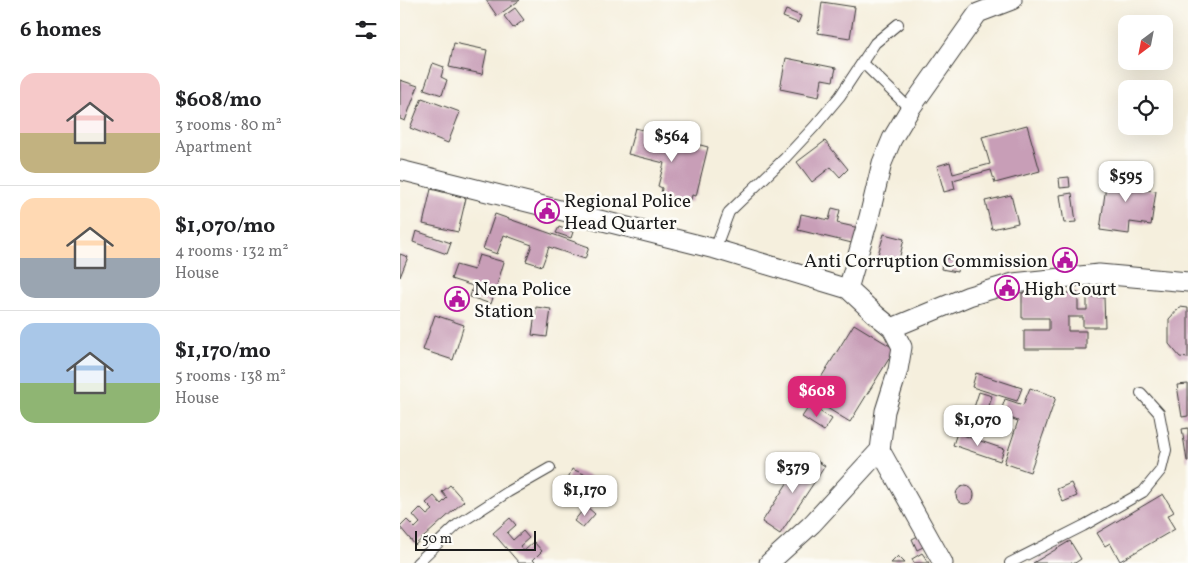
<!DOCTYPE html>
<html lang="en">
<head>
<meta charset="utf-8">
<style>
  body { margin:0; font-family:Vollkorn,serif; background:#f6f6f6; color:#202124; height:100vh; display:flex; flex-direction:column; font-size:19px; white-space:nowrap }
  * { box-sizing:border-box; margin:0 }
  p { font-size:16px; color:#757577 }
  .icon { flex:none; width:28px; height:28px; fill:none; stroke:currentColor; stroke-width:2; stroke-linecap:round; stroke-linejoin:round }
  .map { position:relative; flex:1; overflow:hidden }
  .sheet { display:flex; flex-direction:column; background:#fff; width:400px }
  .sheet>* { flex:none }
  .needle { width:32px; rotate:212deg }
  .fabs { position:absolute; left:718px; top:15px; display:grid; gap:10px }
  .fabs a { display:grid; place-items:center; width:55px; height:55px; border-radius:10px; background:#fff; box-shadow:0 5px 20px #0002; font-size:25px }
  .scale { position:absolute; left:15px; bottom:12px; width:121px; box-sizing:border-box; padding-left:5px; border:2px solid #1c1c1c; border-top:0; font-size:14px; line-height:18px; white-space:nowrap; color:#1c1c1c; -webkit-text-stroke:4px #fdfcf7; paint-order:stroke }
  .price { position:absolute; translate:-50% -42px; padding:0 11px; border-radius:10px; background:#fff; color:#222; font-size:16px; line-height:32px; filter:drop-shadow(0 1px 2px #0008) }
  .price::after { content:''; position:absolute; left:50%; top:30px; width:15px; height:11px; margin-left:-8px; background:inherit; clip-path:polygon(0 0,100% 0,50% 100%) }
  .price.current { background:#db2777; color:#fff }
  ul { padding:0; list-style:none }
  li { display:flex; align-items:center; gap:15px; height:125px; padding:0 20px }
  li+li { border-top:1px solid #e0e0e0 }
  li span { display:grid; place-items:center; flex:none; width:140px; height:100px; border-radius:15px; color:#555 }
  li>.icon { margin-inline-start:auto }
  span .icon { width:60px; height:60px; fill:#fffc; stroke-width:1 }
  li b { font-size:21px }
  h2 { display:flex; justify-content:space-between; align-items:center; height:60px; padding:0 20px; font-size:21px }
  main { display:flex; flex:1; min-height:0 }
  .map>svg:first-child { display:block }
  .building { fill:#c89eb7 }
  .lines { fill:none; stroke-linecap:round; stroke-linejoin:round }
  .service-casing { stroke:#3d3c39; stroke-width:12 }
  .minor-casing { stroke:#3d3c39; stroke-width:21 }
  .service { stroke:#fff; stroke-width:10 }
  .minor { stroke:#fff; stroke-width:19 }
  .labels { text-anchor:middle; stroke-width:5; stroke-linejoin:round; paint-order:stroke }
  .poi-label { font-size:19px; fill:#1c1c1c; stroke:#fdfcf7; text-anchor:start }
</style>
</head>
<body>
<main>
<section class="sheet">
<h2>6 homes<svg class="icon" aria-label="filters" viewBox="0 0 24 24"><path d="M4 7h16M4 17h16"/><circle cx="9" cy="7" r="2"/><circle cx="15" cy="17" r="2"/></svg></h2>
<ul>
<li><span style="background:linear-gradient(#f6c9c9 60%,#c2b280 0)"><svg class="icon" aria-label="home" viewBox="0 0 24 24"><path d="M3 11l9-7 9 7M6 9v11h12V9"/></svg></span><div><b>$608/mo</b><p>3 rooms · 80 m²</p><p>Apartment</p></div></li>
<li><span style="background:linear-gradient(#ffd9b3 60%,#9aa5b1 0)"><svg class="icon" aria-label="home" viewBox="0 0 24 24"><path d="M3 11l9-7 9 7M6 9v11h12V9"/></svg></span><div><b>$1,070/mo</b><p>4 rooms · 132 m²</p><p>House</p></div></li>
<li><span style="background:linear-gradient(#a9c7e8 60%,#8fb573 0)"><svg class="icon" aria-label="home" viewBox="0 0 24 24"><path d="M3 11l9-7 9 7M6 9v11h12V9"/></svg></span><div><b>$1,170/mo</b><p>5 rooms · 138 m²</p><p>House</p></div></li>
</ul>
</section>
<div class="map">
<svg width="788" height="563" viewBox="0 0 788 563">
  <rect width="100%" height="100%" fill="#fdfcf7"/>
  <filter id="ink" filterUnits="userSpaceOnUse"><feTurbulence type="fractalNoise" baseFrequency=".02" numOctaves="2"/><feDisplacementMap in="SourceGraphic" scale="10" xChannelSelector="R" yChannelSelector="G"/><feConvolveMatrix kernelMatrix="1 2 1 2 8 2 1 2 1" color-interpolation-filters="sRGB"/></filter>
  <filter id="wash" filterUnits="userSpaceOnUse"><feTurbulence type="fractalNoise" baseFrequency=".0096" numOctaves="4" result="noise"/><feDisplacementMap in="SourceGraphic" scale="20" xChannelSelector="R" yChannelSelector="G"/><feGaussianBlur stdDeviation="1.12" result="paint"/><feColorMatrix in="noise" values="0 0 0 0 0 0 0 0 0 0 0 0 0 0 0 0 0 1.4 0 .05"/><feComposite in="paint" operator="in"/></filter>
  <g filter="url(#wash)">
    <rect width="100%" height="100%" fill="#f5efdd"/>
    <g id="blocks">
      <path class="building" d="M86,0H120L97,16Z
        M422,2L455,7L450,38L418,33Z
        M115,8L124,20L113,28L104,16Z
        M386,10L401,16L398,23L383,17Z
        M54,43L87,50L82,74L49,67Z
        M386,58L436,68L433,81L422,79L419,97L380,89Z
        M33,63L44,67L41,77L47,80L42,95L24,89Z
        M0,80L18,86L5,121L0,119Z
        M22,98L60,112L48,143L10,128Z
        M627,125L640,171L595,183L591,170L553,180L555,189L544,192L537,166L550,162L553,174L590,164L582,137Z
        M235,128L308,147L296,196L292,195L290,203L280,200L279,205L268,202L269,197L261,195L262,188L258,186L264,163L228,154Z
        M425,141L448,169L440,177L431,167L412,182L397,162Z
        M708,171L741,175L739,189L756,191L751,225L730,222L729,234L700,230Z
        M669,177L670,187L660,188L659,178Z
        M31,189L66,198L58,232L23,224Z
        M672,193L676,222L664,223L660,195Z
        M611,195L618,223L592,229L585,201Z
        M432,208L440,210L437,223L459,228L456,244L398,230L401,214L429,220Z
        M95,214L189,247L185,259L149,247L142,266L126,261L132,245L104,235L97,254L83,249Z
        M159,227L173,232L171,238L156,233Z
        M16,231L51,243L47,254L13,242Z
        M484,234L504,239L499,260L485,256L483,263L476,261Z
        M0,254L8,257L0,277Z
        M79,255L104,262L91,304L70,297L73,286L51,279L56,265L74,270Z
        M543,258L559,261L557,272L541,269Z
        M622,293H678V310H687V297H704L705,327H683V317H668V331H686V349H624V330H649V318H622Z
        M136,307L151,309L147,337L132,335Z
        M780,307L788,308V358L780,357L769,344V319Z
        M35,315L64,325L53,360L23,350Z
        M454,324L495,349L450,422L409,397Z
        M576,373L622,388L617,401L572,387Z
        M788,384V416L782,417L777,385Z
        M630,388L656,397L630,472L604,463L618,421L600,414L605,399L623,405Z
        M579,392L592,396L584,423L589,425L586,435L567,429Z
        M410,405L432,419L424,431L402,417Z
        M788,428V461H787L782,429Z
        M557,433L604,449L600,461L553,445Z
        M406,454L425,466L380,534L362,522Z
        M172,469L196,479L186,500L163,490Z
        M671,483L677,496L663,502L657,489Z
        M50,485L64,501L15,545L0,527L7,520L15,528L20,523L13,515L20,508L27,515L33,510L26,503L34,496L41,504L47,498L42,492Z
        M556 495a9 9 0 1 1 18 0a9 9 0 1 1-18 0Z
        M763,494L774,512L767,516L775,529L720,561L710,543L705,546L697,533Z
        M186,506L195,514L183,528L174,521Z
        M110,518L116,525L107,533L113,540L123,531L129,538L120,546L124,551L134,542L142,551L133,560L136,563H119L93,533Z
        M522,534L527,545L517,550L512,539Z
        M670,541L681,559L675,563H633Z
        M522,553L529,563H514L512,559Z
        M498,556L505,563H491Z"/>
    </g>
  </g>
  <g filter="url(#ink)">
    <use href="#blocks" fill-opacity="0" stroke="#3d3c39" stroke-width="1"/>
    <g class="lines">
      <defs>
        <path id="service" d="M462,62L510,109
          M315,249L329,212L385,158L414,127L440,96L475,43L498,24
          M17,563L57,525L108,492L150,468
          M610,563L683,526L743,492L761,470L766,450L759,413L741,393"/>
        <path id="minor" d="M0,170L315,249L448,289L476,315L492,328L502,347L498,370L485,411L480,450L412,524L369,563
          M448,289L469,217L482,163L492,139L510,109L578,13L612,0
          M492,328L569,296L613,283L699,274L788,282
          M480,450L543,563"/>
      </defs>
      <use href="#service" class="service-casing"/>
      <use href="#minor" class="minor-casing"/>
      <use href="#service" class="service"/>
      <use href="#minor" class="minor"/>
    </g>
  </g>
  <defs>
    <symbol id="civic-ring" viewBox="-11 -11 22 22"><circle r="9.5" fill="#fdfcf7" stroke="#b5179e" stroke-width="1.5"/><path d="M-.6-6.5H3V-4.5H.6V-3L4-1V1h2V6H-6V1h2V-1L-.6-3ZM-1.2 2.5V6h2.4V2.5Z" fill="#b5179e"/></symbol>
  </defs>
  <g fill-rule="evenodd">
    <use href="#civic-ring" x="133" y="197" width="28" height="28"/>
    <use href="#civic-ring" x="651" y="246" width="28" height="28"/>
    <use href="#civic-ring" x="593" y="274" width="28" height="28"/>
    <use href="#civic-ring" x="43" y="285" width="28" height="28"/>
  </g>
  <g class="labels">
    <g class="poi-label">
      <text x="164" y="207">Regional Police<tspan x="164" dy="22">Head Quarter</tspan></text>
      <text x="648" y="267" text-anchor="end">Anti Corruption Commission</text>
      <text x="74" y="295">Nena Police<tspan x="74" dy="22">Station</tspan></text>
      <text x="624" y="295">High Court</text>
    </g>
  </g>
</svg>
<div class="fabs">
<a><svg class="needle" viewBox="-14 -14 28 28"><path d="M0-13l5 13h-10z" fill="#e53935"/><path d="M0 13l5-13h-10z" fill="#757577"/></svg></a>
<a><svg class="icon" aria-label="locate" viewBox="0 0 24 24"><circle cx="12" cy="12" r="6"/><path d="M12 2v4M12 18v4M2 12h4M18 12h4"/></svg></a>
</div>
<div class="scale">50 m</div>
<b class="price" style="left:272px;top:163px">$564</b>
<b class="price" style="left:726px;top:203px">$595</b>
<b class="price current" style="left:417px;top:418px">$608</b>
<b class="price" style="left:578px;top:447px">$1,070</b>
<b class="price" style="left:393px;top:494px">$379</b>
<b class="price" style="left:185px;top:517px">$1,170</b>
</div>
</main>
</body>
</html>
